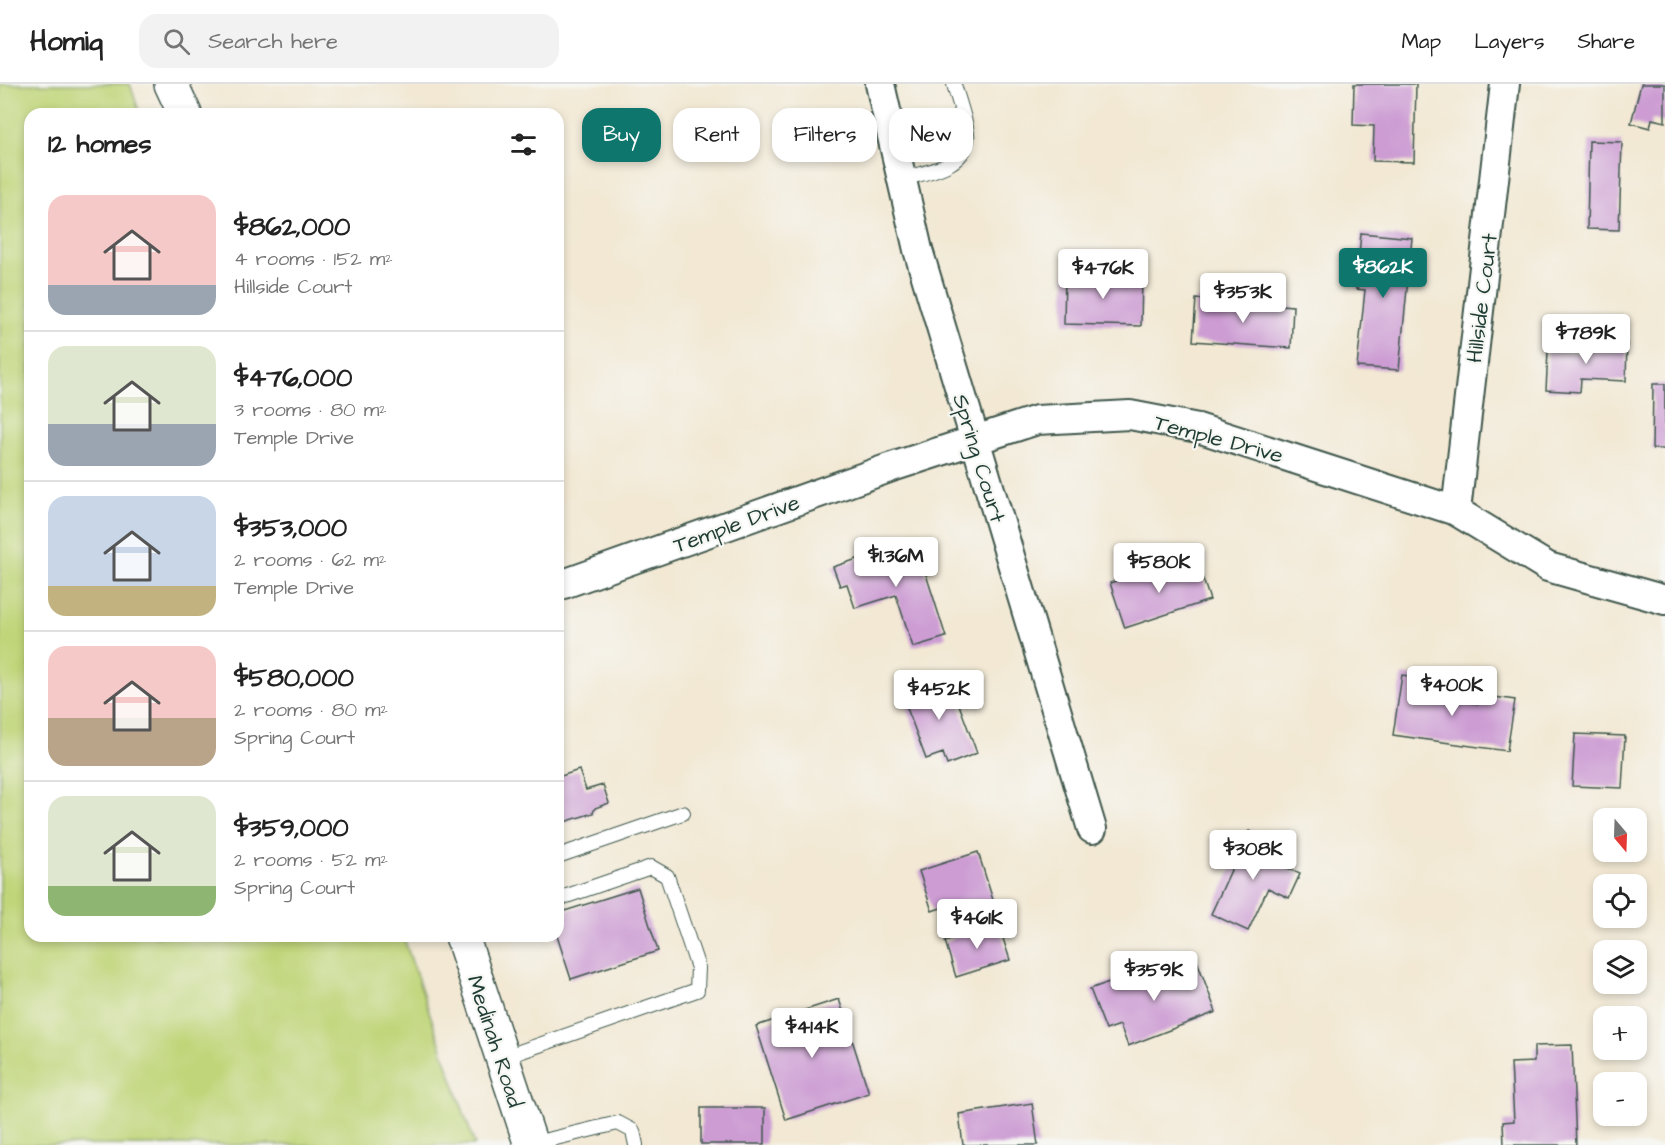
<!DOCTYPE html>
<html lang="en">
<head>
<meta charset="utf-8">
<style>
  body { margin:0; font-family:"Architects Daughter",sans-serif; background:#f2f2f2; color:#222; height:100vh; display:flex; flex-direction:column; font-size:22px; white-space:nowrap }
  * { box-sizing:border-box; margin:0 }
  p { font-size:20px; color:#767676 }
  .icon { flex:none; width:33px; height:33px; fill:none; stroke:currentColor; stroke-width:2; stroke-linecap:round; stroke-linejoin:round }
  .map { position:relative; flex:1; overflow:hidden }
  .side { position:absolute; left:24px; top:24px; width:540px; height:834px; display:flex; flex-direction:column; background:#fff; border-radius:18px; box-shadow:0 3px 9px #0003 }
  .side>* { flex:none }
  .guide { position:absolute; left:582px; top:24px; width:570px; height:54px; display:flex; gap:12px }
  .needle { width:39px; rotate:161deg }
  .controls { position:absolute; left:1593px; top:724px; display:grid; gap:12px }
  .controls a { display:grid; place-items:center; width:54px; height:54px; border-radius:12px; background:#fff; box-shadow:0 3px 9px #0003; font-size:30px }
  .price { position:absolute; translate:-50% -51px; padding:0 14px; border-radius:6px; background:#fff; color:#222; font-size:20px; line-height:39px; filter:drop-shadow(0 2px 3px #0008) }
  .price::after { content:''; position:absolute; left:50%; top:36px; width:18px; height:14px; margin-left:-9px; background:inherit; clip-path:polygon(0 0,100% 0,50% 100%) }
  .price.on { background:#0f766e; color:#fff }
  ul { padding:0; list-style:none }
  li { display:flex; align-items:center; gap:18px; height:150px; padding:0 24px }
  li+li { border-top:2px solid #e0e0e0 }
  li span { display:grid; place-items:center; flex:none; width:168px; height:120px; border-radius:18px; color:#555 }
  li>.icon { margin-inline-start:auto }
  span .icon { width:72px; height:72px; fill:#fffc; stroke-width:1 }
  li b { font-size:26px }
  h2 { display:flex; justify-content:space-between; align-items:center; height:72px; padding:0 24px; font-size:26px }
  .tag { padding:0 21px; border-radius:18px; background:#fff; box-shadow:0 3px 9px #0003; font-size:21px; line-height:54px }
  .tag.on { background:#0f766e; color:#fff }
  header { display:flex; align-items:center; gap:36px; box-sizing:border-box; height:84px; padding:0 30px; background:#fff; border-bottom:2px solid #e0e0e0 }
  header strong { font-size:28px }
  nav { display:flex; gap:33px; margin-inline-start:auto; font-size:21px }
  .search { width:420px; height:54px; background:#f2f2f2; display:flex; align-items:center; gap:15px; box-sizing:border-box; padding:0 21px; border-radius:18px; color:#767676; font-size:22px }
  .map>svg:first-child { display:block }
  .green { fill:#c0d579; stroke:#708956; stroke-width:1.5 }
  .building { fill:#cc9cd3 }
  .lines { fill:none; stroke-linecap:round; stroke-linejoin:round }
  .lane-casing { stroke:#3f574c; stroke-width:16 }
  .street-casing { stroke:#3f574c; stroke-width:32 }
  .secondary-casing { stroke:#3f574c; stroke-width:36 }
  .lane { stroke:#fff; stroke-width:14 }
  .street { stroke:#fff; stroke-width:28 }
  .secondary { stroke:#fff; stroke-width:33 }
  .labels { text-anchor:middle; stroke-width:4.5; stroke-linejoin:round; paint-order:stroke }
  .street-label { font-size:22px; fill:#1f3d34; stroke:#f6f6f2 }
</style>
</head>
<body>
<header>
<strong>Homiq</strong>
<div class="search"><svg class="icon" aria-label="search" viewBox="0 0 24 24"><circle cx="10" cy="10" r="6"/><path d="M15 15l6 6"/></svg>Search here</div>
<nav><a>Map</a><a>Layers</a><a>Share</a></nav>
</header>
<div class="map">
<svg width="1665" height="1061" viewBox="0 0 1665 1061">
  <rect width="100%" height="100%" fill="#f6f6f2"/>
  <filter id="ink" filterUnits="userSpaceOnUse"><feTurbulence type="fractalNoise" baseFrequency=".0167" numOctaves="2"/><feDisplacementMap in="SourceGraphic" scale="12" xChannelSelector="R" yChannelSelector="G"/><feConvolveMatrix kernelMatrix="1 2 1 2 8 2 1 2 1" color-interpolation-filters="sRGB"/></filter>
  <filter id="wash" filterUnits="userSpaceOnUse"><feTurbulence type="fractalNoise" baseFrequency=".008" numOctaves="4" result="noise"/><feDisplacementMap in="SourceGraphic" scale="24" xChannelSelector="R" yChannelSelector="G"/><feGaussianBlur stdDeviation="1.35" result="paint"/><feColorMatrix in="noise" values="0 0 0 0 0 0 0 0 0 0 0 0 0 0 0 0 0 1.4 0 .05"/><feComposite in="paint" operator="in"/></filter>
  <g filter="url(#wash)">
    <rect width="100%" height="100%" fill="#f2e8d3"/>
    <path class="green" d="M0,0H130L140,30H30V852H403L475,1061H0Z"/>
    <g id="blocks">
      <path class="building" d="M1354,0H1416L1414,78L1373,77L1374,42L1353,41Z
        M1641,0H1665V38L1652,35L1650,44L1631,39Z
        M1589,57L1622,58L1619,146L1587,145Z
        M1361,149L1412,154L1399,286L1357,283L1365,206L1356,205Z
        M1065,190L1142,192L1141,242L1064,240Z
        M1196,215L1293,222L1291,264L1193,257Z
        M1579,257L1627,259L1626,297L1581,295L1580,308L1546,306L1548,267L1578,268Z
        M1653,300H1665V365H1652Z
        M915,456L946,553L913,563L896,511L855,524L847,500L840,502L833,483Z
        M1197,477L1210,516L1125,544L1110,499L1139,489L1141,495Z
        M948,591L977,669L947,681L943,669L926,675L901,608Z
        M1402,591L1439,596L1436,614L1479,620L1481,611L1515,616L1507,667L1393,651Z
        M1575,650L1625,652L1622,704L1572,702Z
        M579,686L586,706L603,701L609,719L595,724L593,729L558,740V693Z
        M1249,747L1285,764L1278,780L1300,790L1289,814L1268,804L1248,847L1211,830Z
        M978,768L998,832L960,844L952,820L932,827L919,787Z
        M638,804L658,867L571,895L557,852L558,829Z
        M998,839L1010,876L956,893L945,857Z
        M1196,874L1216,928L1128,962L1120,941L1106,946L1090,905L1134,889L1137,897Z
        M839,915L869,1009L786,1036L756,942Z
        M1572,961L1576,1061H1504L1503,1038L1514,1037L1511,979L1534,978V962Z
        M1032,1019L1038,1061H963L959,1030Z
        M701,1024H765V1060H701Z"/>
    </g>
  </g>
  <g filter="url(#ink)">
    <use href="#blocks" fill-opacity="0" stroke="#3f574c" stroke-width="1.5"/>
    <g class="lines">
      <defs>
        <path id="lane" d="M901,95C923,89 963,84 967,56C969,44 957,13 954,0
          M558,772L683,729
          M502,974L697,906L698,884L667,792L651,783L558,815
          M531,1060L618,1039L633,1047L636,1061"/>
        <path id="street" d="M880,0L918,166L1092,745
          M1456,427L1505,0
          M558,502L892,383L1037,336L1130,331L1198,344L1456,427L1548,483L1665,516"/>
        <path id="secondary" d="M171,0L185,30
          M462,852L531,1061"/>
      </defs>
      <use href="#lane" class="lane-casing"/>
      <use href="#street" class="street-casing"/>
      <use href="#secondary" class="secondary-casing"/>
      <use href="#lane" class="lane"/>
      <use href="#street" class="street"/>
      <use href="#secondary" class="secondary"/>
    </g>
  </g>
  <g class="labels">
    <g class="street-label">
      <text transform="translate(1481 214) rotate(-83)" y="8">Hillside Court</text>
      <text transform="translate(1219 354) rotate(15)" y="8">Temple Drive</text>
      <text transform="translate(980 374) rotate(73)" y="8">Spring Court</text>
      <text transform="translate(736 439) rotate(-20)" y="8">Temple Drive</text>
      <text transform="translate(496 957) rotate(72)" y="8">Medinah Road</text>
    </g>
  </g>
</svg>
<div class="controls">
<a><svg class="needle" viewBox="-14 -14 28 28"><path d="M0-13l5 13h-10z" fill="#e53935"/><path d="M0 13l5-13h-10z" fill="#767676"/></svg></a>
<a><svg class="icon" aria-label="locate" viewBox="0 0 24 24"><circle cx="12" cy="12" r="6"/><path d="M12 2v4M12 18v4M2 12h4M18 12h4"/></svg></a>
<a><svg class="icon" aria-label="layers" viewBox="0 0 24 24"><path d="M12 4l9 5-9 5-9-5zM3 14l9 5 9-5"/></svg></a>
<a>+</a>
<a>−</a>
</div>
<b class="price on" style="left:1383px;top:215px">$862K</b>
<b class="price" style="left:1103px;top:216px">$476K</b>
<b class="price" style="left:1243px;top:240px">$353K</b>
<b class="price" style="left:1586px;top:281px">$789K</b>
<b class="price" style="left:896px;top:504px">$1.36M</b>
<b class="price" style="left:1159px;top:510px">$580K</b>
<b class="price" style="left:1452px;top:633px">$400K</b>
<b class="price" style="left:939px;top:637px">$452K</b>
<b class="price" style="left:1253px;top:797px">$308K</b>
<b class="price" style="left:977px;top:866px">$461K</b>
<b class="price" style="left:1154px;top:918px">$359K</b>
<b class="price" style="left:812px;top:975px">$414K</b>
<div class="guide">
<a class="tag on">Buy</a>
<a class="tag">Rent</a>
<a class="tag">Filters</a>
<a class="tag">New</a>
</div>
<section class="side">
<h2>12 homes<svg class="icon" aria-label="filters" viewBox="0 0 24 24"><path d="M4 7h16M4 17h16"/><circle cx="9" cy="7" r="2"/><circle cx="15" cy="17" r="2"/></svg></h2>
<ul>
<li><span style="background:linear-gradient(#f6c9c9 75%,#9aa5b1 0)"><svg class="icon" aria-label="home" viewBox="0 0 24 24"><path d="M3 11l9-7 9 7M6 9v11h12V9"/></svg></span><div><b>$862,000</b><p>4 rooms · 152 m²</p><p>Hillside Court</p></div></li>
<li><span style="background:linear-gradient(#dfe7d0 65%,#9aa5b1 0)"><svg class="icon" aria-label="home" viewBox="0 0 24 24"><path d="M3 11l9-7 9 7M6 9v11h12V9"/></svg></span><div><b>$476,000</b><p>3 rooms · 80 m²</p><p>Temple Drive</p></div></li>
<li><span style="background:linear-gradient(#c9d6e8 75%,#c2b280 0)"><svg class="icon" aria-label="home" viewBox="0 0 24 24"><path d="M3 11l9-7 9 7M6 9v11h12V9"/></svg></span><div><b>$353,000</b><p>2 rooms · 62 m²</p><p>Temple Drive</p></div></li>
<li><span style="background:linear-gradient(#f6c9c9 60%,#b9a48a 0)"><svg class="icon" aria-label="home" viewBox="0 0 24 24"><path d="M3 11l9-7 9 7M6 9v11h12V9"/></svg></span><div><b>$580,000</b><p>2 rooms · 80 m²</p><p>Spring Court</p></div></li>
<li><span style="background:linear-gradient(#dfe7d0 75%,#8fb573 0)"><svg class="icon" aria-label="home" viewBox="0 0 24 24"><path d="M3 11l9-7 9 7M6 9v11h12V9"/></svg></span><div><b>$359,000</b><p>2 rooms · 52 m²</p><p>Spring Court</p></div></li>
</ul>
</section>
</div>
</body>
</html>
